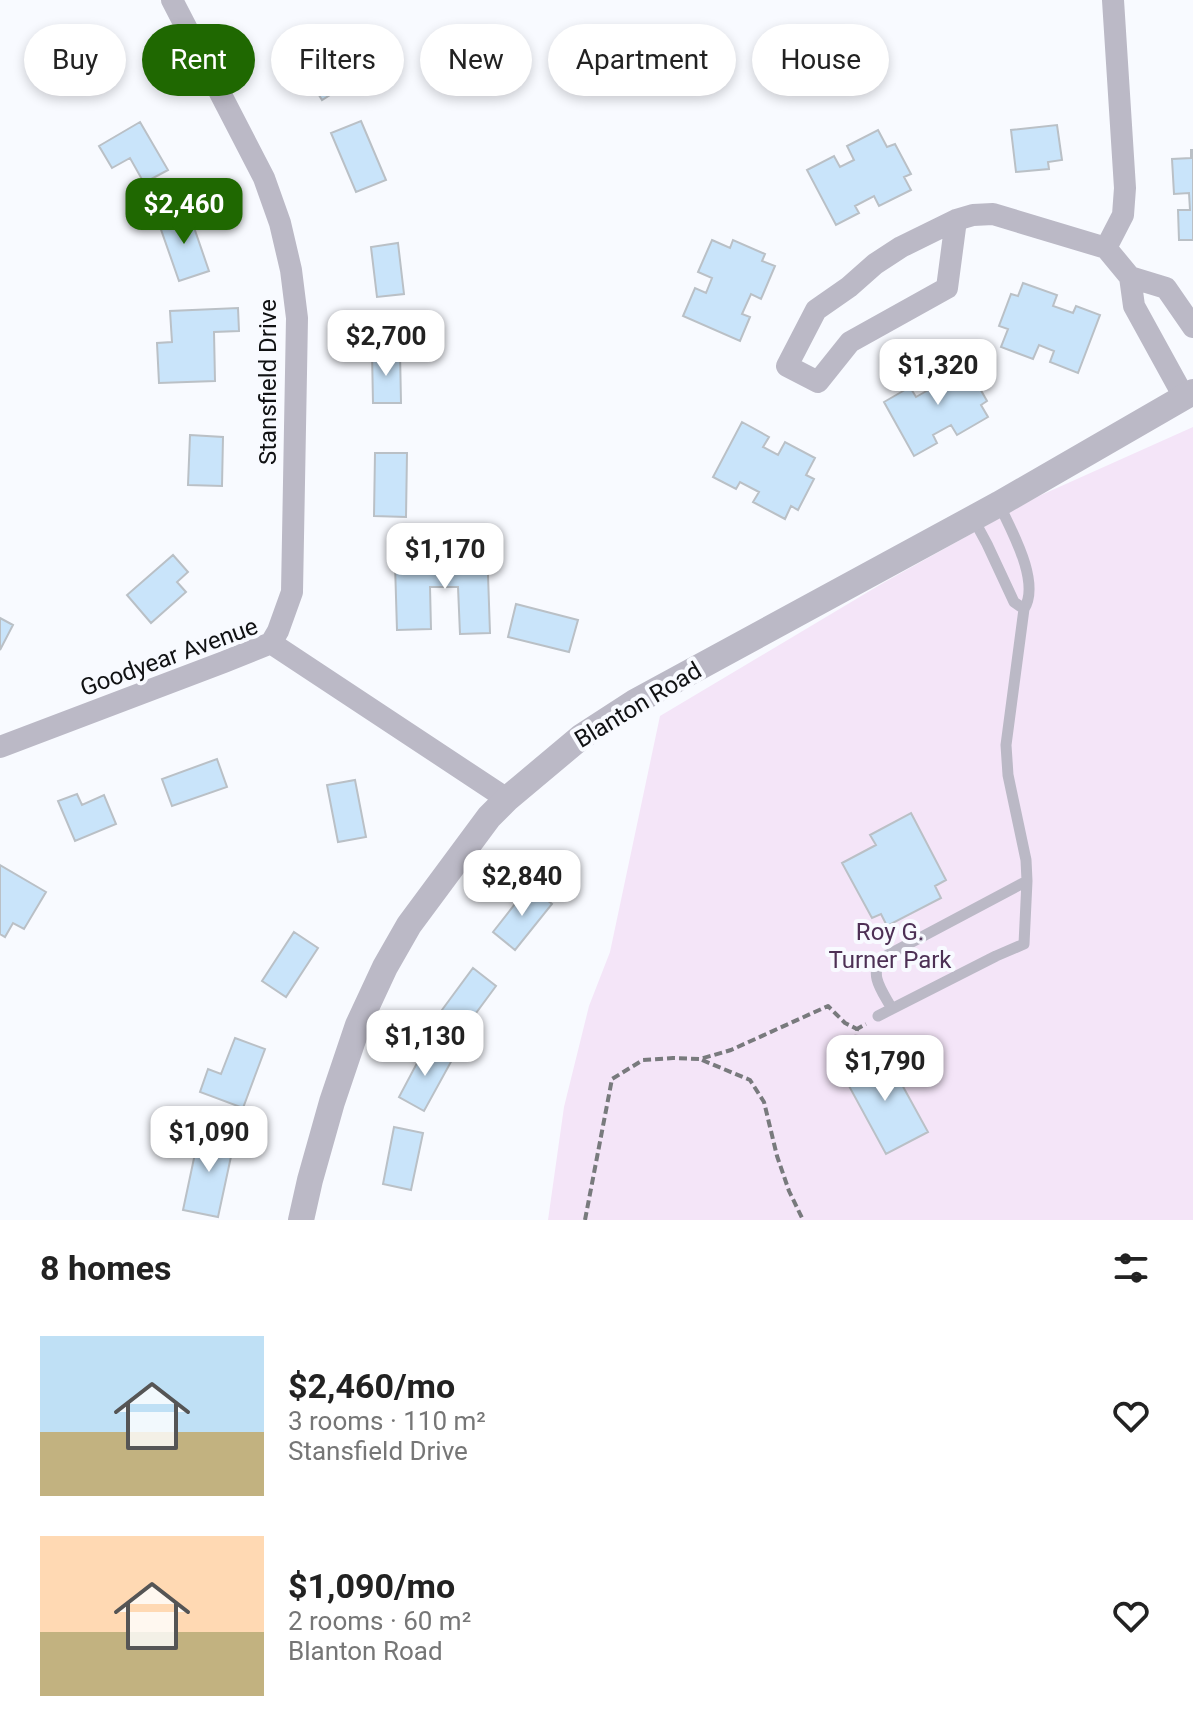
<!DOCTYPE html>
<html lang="en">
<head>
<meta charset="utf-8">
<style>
  body { margin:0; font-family:Roboto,sans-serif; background:#f2f2f2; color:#222; height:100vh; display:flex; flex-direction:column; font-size:30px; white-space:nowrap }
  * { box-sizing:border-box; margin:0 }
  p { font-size:26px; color:#767676 }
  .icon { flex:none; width:44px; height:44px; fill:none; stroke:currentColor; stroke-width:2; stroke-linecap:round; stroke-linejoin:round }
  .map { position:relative; height:1220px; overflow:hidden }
  .drawer { display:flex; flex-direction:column; background:#fff; flex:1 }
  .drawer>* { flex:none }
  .hud { position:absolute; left:24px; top:24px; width:1146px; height:72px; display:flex; gap:16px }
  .price { position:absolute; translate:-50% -68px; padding:0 18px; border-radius:16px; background:#fff; color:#222; font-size:26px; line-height:52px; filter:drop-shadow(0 2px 4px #0008) }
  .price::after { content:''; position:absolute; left:50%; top:48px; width:24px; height:18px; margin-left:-12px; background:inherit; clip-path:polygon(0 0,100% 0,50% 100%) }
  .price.active { background:#1f6801; color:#fff }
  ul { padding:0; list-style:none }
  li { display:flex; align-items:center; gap:24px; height:200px; padding:0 40px }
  li span { display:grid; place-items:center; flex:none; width:224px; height:160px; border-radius:0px; color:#555 }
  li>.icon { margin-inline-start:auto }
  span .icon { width:96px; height:96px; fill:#fffc; stroke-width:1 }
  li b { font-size:34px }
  h2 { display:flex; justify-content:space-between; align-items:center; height:96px; padding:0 40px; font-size:34px }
  .pill { padding:0 28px; border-radius:36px; background:#fff; box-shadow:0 4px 12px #0003; font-size:28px; line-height:72px }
  .pill.active { background:#1f6801; color:#fff }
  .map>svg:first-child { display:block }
  .green { fill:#f4e5f8 }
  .building { fill:#c9e4fa; stroke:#bac0c6; stroke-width:2 }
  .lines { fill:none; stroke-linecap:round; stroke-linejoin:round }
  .path { stroke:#787a7d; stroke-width:4; stroke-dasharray:8 4; stroke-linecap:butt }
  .service { stroke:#bbb9c6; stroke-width:11 }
  .minor { stroke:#bbb9c6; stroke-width:22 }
  .tertiary { stroke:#bbb9c6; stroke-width:26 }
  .labels { text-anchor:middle; stroke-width:8; stroke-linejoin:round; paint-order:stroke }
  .street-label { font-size:24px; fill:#101113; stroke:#f8faff }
  .park-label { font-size:24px; fill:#4d3055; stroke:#f8faff }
</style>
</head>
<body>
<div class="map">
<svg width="1193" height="1220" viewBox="0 0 1193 1220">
  <rect width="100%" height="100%" fill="#f8faff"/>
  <path class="green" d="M1193,427V1220H548L564,1107L589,1006L610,952L660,716L883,583L1039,496Z"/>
  <path class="building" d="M88,26L114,78L88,91L62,39Z
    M316,29L349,83L322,100L289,45Z
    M361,121L386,180L356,192L331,133Z
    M140,122L168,170L144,183L130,158L112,168L99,146Z
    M1057,125L1062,160L1048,162L1049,169L1016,172L1011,130Z
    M878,130L887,147L895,144L911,174L904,177L911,190L879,206L874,196L855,206L859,213L836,225L807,170L834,156L840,167L854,160L847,146Z
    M1191,150H1193V240H1179L1178,210H1190L1189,193L1174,194L1172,159L1191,158Z
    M188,210L209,271L179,281L158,221Z
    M712,240L730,248L733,240L765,254L762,261L775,266L761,299L751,294L742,314L750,317L740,341L683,316L695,288L706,293L712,278L698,272Z
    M398,243L404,294L377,297L371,247Z
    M1023,283L1057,295L1053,306L1073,313L1076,306L1100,315L1078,373L1050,362L1054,351L1039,345L1033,359L1001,347L1008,329L999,326L1011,294L1018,296Z
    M238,308L239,331L214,332L215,381L159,383L157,343L172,342L170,311Z
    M372,352H400L401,403H373Z
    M952,359L962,376L970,371L987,401L981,405L988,417L957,435L951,425L933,435L937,443L914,456L884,402L910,387L916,397L930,389L922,376Z
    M742,422L769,437L763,447L778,455L785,442L815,458L806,475L814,479L798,510L791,506L785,519L753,502L759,492L740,482L736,489L713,477Z
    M190,435L223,437L222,486L188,485Z
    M375,453H407L406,517L374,516Z
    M459,546H487L490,633L460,634L458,587H430L431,629L397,630L395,564L459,563Z
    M173,555L188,572L177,582L186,592L151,623L127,595Z
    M516,604L578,620L569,652L508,637Z
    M0,618L13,625L0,650Z
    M217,759L227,787L172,806L162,779Z
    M355,780L366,837L338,842L327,785Z
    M77,794L82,805L104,795L116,824L75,841L58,801Z
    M911,813L946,880L935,886L941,898L887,926L881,914L872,918L842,863L876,845L870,835Z
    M0,865L46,892L24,929L13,923L5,937L0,934Z
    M529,886L552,904L515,950L493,932Z
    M294,932L318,948L286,997L262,981Z
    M473,968L496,986L462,1032L439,1014Z
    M235,1038L265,1049L243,1108L200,1092L208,1069L221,1074Z
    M426,1046L452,1060L424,1111L399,1097Z
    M884,1052L928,1132L886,1154L843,1075Z
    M394,1127L423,1133L411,1190L383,1184Z
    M200,1130L235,1138L218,1217L183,1210Z"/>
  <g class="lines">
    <path class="path" d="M861,1054L856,1041L857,1029L866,1024
      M702,1060L750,1080L764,1102L777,1156L789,1191L803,1220
      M585,1220L612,1079L643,1060L673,1058L700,1059L731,1050L828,1006L845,1023L857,1029"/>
    <path class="service" d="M973,518L987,544L1014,602L1024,609C1041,582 1011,530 999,504
      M892,1009C883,992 868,975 882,958L1027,881
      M878,1016L996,956L1024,944L1027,881L1026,860L1008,775L1006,745L1024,609"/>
    <path class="minor" d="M172,0L264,178L280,223L291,270L297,318L292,592L278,631L271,643
      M956,220L947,288L850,342L818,382L787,366L816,310L849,287L875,264L901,247L956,220L973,215L993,214L1106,248L1130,277L1134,306L1184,397
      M1106,248L1123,215L1125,188L1113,0
      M1130,277L1166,288L1193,327
      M0,747L224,662L271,643L507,799"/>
    <path class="tertiary" d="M301,1220L310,1180L332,1102L358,1025L385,967L409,925L489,817L507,799L581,737L635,702L999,504L1193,392"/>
  </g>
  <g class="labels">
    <g class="street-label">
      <text transform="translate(268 382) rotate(-90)" y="8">Stansfield Drive</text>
      <text transform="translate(169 657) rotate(-20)" y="8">Goodyear Avenue</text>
      <text transform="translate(638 705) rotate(-31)" y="8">Blanton Road</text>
    </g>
    <g class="park-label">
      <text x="890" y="940">Roy G.<tspan x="890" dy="28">Turner Park</tspan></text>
    </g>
  </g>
</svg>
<b class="price active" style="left:184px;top:246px">$2,460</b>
<b class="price" style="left:386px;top:378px">$2,700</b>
<b class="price" style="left:938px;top:407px">$1,320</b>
<b class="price" style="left:445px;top:591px">$1,170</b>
<b class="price" style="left:522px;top:918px">$2,840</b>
<b class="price" style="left:425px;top:1078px">$1,130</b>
<b class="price" style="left:885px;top:1103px">$1,790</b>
<b class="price" style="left:209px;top:1174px">$1,090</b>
<div class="hud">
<a class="pill">Buy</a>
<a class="pill active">Rent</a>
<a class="pill">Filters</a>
<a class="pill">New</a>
<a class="pill">Apartment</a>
<a class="pill">House</a>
</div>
</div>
<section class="drawer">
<h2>8 homes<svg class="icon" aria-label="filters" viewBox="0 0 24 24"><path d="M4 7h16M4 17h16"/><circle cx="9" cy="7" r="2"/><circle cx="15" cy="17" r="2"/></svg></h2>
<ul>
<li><span style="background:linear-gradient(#bfe0f5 60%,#c2b280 0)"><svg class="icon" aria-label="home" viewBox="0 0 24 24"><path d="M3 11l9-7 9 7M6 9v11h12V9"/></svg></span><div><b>$2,460/mo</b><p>3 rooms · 110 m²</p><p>Stansfield Drive</p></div><svg class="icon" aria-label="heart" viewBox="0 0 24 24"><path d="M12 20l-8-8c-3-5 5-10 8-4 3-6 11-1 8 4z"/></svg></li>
<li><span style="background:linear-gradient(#ffd9b3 60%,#c2b280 0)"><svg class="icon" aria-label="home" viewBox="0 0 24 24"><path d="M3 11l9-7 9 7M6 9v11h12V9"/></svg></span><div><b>$1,090/mo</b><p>2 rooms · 60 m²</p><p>Blanton Road</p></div><svg class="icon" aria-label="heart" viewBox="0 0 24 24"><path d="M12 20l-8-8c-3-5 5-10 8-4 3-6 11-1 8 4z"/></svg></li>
</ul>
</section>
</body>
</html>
